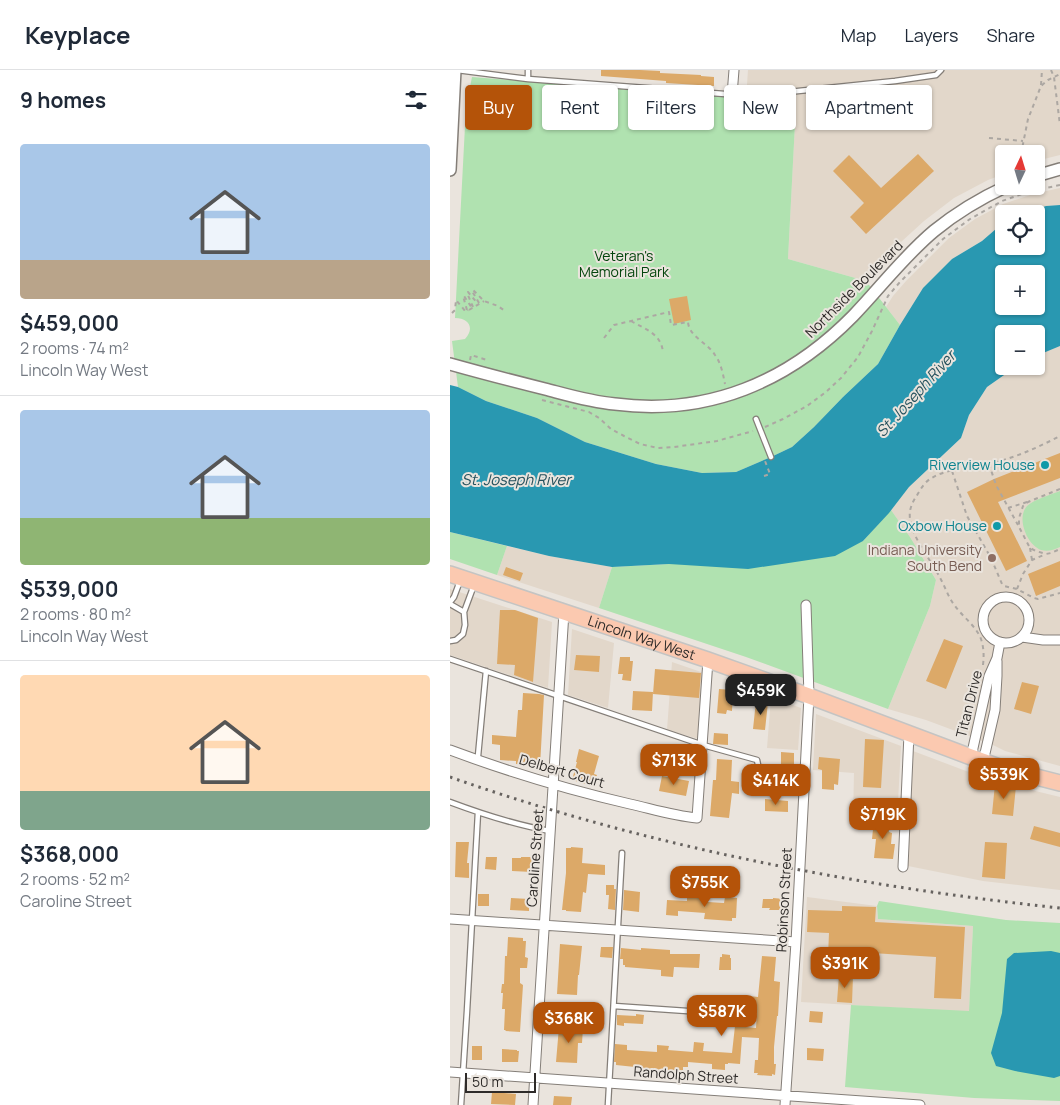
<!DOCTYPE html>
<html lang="en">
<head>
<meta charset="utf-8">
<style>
  body { margin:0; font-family:Manrope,sans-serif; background:#f2f2f3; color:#1f2937; height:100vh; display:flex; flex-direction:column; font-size:19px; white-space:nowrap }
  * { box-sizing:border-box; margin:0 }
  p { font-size:16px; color:#747a83 }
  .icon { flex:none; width:28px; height:28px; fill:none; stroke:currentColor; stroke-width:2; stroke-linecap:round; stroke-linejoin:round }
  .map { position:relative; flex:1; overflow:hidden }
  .drawer { display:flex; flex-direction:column; background:#fff; width:450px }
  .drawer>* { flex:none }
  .hud { position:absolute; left:15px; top:15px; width:475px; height:45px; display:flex; gap:10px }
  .needle { width:32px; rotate:4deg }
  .fabs { position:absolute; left:545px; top:75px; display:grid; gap:10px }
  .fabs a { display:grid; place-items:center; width:50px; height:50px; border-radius:5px; background:#fff; box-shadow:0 1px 4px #0004; font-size:25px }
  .scale { position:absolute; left:15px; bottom:12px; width:71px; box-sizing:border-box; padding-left:5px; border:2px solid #2e2b29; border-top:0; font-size:14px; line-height:18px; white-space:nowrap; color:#2e2b29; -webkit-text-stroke:4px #eae4dd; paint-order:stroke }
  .price { position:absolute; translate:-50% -42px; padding:0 11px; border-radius:10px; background:#b45309; color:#fff; font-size:16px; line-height:32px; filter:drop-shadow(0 1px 2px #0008) }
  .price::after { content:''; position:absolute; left:50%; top:30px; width:15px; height:11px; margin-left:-8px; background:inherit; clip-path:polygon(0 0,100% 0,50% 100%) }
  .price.active { background:#222; color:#fff }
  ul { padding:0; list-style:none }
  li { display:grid; align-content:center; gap:10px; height:265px; padding:0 20px }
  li+li { border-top:1px solid #e0e1e3 }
  li span { display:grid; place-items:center; height:155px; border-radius:5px; color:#555 }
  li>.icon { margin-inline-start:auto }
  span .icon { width:90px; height:90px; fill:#fffc; stroke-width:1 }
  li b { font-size:21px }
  h2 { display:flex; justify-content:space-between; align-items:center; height:60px; padding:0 20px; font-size:21px }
  .tag { padding:0 18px; border-radius:5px; background:#fff; box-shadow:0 1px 4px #0004; font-size:18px; line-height:45px }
  .tag.active { background:#b45309; color:#fff }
  header { display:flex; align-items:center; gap:30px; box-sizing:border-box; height:70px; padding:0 25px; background:#fff; border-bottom:1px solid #e0e1e3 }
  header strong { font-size:24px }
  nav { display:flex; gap:28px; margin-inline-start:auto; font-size:18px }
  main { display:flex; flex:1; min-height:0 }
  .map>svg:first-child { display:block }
  .built { fill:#e2d7ca }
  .green { fill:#b0e2b0 }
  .water { fill:#2998b1; fill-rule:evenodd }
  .building { fill:#dca968 }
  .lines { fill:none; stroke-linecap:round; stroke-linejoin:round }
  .service-casing { stroke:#847e78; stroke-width:7 }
  .minor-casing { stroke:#847e78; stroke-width:11 }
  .tertiary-casing { stroke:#847e78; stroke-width:14 }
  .primary-casing { stroke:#c4c4c3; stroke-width:18 }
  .path { stroke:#aca7a2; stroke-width:2; stroke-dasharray:4 4; stroke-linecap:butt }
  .service { stroke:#fff; stroke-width:4.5 }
  .minor { stroke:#fff; stroke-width:9 }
  .tertiary { stroke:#fff; stroke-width:11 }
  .primary { stroke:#fbc9b0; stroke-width:15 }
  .rail { stroke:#66625f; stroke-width:3; stroke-dasharray:2.5 5; stroke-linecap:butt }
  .culture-dot { fill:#0f9aa8; stroke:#eae4dd; stroke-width:2 }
  .education-dot { fill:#8d6e63; stroke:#eae4dd; stroke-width:2 }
  .labels { text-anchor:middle; stroke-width:4; stroke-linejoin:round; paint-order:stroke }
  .park-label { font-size:14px; fill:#04450d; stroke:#eae4dd }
  .street-label { font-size:14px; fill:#2e2b29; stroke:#eae4dd }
  .culture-label { font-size:14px; fill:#0d838f; stroke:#eae4dd; text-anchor:end }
  .education-label { font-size:14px; fill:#785e54; stroke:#eae4dd; text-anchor:end }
  .water-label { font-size:15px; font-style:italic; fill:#25515d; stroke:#eae4dd }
</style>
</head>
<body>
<header>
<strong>Keyplace</strong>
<nav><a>Map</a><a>Layers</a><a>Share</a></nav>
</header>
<main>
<section class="drawer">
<h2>9 homes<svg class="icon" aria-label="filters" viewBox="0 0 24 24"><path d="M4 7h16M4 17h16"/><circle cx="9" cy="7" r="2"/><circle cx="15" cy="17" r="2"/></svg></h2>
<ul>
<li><span style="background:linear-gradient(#a9c7e8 75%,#b9a48a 0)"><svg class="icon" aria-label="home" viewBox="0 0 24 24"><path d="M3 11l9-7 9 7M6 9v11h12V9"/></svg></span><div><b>$459,000</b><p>2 rooms · 74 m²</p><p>Lincoln Way West</p></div></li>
<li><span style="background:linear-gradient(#a9c7e8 70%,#8fb573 0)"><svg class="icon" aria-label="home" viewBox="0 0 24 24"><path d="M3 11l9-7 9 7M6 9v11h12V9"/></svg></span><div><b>$539,000</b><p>2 rooms · 80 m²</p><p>Lincoln Way West</p></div></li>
<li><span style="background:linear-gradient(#ffd9b3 75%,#7fa58c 0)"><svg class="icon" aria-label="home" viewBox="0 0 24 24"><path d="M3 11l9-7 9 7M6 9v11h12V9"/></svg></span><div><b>$368,000</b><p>2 rooms · 52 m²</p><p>Caroline Street</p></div></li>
</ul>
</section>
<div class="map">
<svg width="610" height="1035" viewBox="0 0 610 1035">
  <rect width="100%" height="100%" fill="#eae4dd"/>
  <path class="built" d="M298,0H610V85L586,91V84H554V104L538,110L504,128L474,151L451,172L416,211L338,189L345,54L338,32L296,29Z
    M610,118V135L596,136L572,144H554V152L532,171L502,189L473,218L450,255L436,237L443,226L456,211L499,168L525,149L553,134L583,124Z
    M610,276V696L555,681L543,675L476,650L438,639L480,536L486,510L460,467L441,440L459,417L511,368L519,345L537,317L567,296H586V286Z
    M57,476L99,486L162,497L149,538L47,505Z
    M0,519L102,552L98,618L0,585Z
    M122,559L164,573L158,638L118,625Z
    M222,592L254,603L249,669L217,660Z
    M321,627L351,638L348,680L317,678Z
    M366,644L451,676L447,751L403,748L404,703L363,700Z
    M463,681L516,701L569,717L610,727V820L533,811L458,796Z
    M357,827L427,836L428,849L523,856L519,942L351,932Z"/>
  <path class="green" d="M22,7L338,32L345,54L338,189L416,211L450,255L428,294L393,327L364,357L342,377L321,387L286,402L252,403L206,394L135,372L87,348L36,331L8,317L2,271L15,269C25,258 19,248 5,248L16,37Z
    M610,421V477C603,480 598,482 591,480C577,475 566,448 577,436C585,429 600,425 610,421Z
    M441,440L460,467L486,510L480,536L438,639L296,587L149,538L162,497L219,494L413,471Z
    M0,462L57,476L47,505L0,489Z
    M429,831L556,850L610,853V1031L524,1028L395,1017L401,935L519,941L523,856L428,849L427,836Z"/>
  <path class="water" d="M610,135V276L586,286V264H554V296H567L537,317L519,345L511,368L459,417L439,443L413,471L385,486L298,499L219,494L162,497L99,486L0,462V315L8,317L36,331L87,348L135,372L206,394L252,403L286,402L321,387L342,377L364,357L393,327L428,294L450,255L473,218L502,189L532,171L554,152V176H586V144H572L596,136ZM554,204H586V236H554Z
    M601,881L610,883V1006L604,1008L565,1001L546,996L541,983L552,943L557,889L564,883Z"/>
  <path class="building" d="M151,0H190L210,1V3L251,5V6L264,7V16L216,13V11L151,6Z
    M468,84L484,101L416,164L400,147L414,133L383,101L399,85L431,118Z
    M237,226L241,250L224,254L219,229Z
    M610,383V408L548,432L577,491L556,501L517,422L544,409Z
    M610,491V516L586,526L578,504Z
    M56,497L73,503L70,511L53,505Z
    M50,540H65L88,548L83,612L64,605L65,595L47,594Z
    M494,569L513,576L496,619L476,611Z
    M126,585L150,586L149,602L124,600Z
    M170,587H180V591H183L181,611L172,610L173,604H168Z
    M205,599L251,603L249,628L203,624Z
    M572,612L589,616L581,644L564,639Z
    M269,619L281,620V623L283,624L282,641L277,640L276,644L267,643Z
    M183,621L203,622L202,641L182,640Z
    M73,623L89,624L94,625L90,696L66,694V691L50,690V675L42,674V665L66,667L68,640H72Z
    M306,631L318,632L315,660L303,659Z
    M264,663L278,664V675L263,674Z
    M415,669L434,670L431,718L413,717Z
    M129,679L149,686L144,704L147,705L143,716L122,710L127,692H126Z
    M331,682L344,683V696L331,695Z
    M369,687L390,689L388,715L384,714V720L372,719V700L368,699Z
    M267,689L282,690L281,711L289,712V724L282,723L279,748L260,746L263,710H266Z
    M212,706L239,711L236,726L209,721Z
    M545,714L566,716L563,746L542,744Z
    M315,729L338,731V742L315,741Z
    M424,750L440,751L439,762L442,763L441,774H445L443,789L424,788L426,769H422Z
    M584,756L610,763V777L580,769Z
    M6,772H19L17,793H19V808L5,807Z
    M535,772L557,773L555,809L532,807Z
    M121,777L133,778L132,793L155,795V805L138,804L136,823L133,822L131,842L116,841V840H112L116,803V778H121Z
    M36,787H47L46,800L35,799Z
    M71,787H82V802L62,801V788H71Z
    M156,815H164V819H166L165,840L158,839L159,825H156Z
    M174,820L190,822L189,842L173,840Z
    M28,824H39V836H28Z
    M237,826L258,828V832L274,833L275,827L287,828L286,848H282V851L254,849L255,843L228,841V846L216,845L217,830L237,831Z
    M61,828L79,829V841L60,840Z
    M323,828L334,829V840H319L320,838H312L313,829H323Z
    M392,836L426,837L425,852L515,857L511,929L484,928L486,887L406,882V888L378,886L379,863L357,862L358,840L392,841Z
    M58,867L73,868V871H76L75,887L78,888L77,898H70V913L73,915L70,962L55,961L56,960H54L55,939H52L53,923H51L52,914H54L55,886H57Z
    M110,874L132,876L129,905H128L127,925L107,924Z
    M151,877H163L162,888L150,887Z
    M171,878L191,880V878L220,880V884H250L249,898L224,897L223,907L211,906V900L175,897V895H173V889H170Z
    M272,884L280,885V888H281V900H269L270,887H272Z
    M312,886L326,887L324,911L330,912L328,946H327L324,977V994H326L325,1005L322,1004V1006L307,1005L308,1003H304L305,990H308L309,968L292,967L290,994L278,993V994H275V1000L262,999V994L238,992V997H233V1001L185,998V997L166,995V992H164L165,974L177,975V980L207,982V975L219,976L218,980L243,982L244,972L254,973L253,981L282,983L285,956L306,958L307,943H306V934L291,933V925L308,927Z
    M389,905L403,906L402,933L387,932Z
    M360,941L373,942L372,953L359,952Z
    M186,944L194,945L193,954L174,953V956L167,955V945L186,946Z
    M109,957L133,958L132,973H128L127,993L106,992Z
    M22,976H32V990H22Z
    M357,978L374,979L373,991L357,990Z
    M52,979L67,980V981H69L68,992H52Z
    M42,1022L66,1024L65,1035L41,1034Z
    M104,1026L122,1027L121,1035H103Z"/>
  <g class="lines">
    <defs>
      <path id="service" d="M7,0L78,9L301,26L445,11L486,5L491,0
        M78,9V0
        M306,349L321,387
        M0,532L4,527L10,511
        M0,534L14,542
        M0,571L6,570L13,564L15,555L14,542L24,515
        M0,589L253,675L307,690L310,704L319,710L354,713
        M27,690L28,686L36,601
        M0,732C32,744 66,755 100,761
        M164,936L281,944
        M11,1035L17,941L28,742
        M158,1035L172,783"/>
      <path id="minor" d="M282,25L284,0
        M533 550a23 23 0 1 1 46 0a23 23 0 1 1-46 0Z
        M572,567L593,570H610
        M0,680C59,702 119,720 180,734C202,739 224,746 247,748L258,590
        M521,687L539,606L547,588L550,572
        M533,692L545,640L547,606V591
        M453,797L459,664
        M0,849L346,872
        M0,1002L470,1035
        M83,1035L114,542
        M335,1035L346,872L359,626L356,535"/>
      <path id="tertiary" d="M0,100L5,0
        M586,106L610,99
        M0,294C32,303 63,311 95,319C118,325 141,332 165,334C258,346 338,312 403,246C430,218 454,186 484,161C506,143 531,128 557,116"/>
      <g id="primary">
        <path id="s1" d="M0,504L258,590L359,626L521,687L555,699L610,713"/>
      </g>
    </defs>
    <use href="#service" class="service-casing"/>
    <use href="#minor" class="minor-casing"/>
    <use href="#tertiary" class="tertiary-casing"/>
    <use href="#primary" class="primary-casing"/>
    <path class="path" d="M601,0L604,7L610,55
      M591,15L592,0
      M539,68L573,71
      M571,84L578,49L591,16L598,10L610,4
      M571,116L574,123
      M29,233L22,221L23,220L34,231L48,236L55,241
      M23,237L17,223L18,222L28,234
      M17,240L13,226H14L22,238
      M19,240L34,231
      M2,243L5,240L6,230L16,242L18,240
      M181,251C195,259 212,264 213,283
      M154,268L164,255L219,242L221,255L238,252C239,267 258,273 265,285C271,293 273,304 275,314
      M20,290L21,285L37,290
      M92,330L139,342L149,348L161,359L174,366L190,374L208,378L224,377L267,371L303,361
      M315,357L333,349L357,336L376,322L391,308L408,287L422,261L438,226L450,212L493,169L520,149L552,131L578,122L610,115
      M539,394L546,415L568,455
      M502,401L517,446L541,488L552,514L554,516L567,519L584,528L588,529L610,523
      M314,406L320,404L315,391
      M610,419L578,432L573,436L569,448V457L580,478L586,481L596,484L601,483L610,479
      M558,438L577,432
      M580,478L582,490
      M567,519L573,504L582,490L596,484
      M533,595C534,586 534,578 531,569C526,556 513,547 505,536C498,527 495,516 489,506C480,488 457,462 460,441C461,436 463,431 466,427C470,420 474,413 480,409C497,398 520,398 539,394C564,388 587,378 610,366"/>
    <use href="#service" class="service"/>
    <use href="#minor" class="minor"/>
    <use href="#tertiary" class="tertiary"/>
    <use href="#primary" class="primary"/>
    <path class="rail" d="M0,707C196,776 403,816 610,838"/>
  </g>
  <g class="culture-dot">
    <circle cx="595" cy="395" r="5"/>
    <circle cx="547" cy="456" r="5"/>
  </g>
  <circle class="education-dot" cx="542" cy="488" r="5"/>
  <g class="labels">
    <g class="park-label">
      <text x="174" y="191">Veteran's<tspan x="174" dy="16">Memorial Park</tspan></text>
    </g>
    <g class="street-label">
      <text transform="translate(404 219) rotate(-45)" y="5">Northside Boulevard</text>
      <text dy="5" stroke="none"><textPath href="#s1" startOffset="202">Lincoln Way West</textPath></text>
      <text transform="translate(519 634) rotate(-76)" y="5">Titan Drive</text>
      <text transform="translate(112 701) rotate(16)" y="5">Delbert Court</text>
      <text transform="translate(85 788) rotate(-86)" y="5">Caroline Street</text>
      <text transform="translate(334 830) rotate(-87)" y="5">Robinson Street</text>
      <text transform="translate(236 1005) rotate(4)" y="5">Randolph Street</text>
    </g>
    <g class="culture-label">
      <text x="585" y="400">Riverview House</text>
      <text x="537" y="461">Oxbow House</text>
    </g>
    <g class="education-label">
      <text x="532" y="485">Indiana University<tspan x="532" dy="16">South Bend</tspan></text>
    </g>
    <g class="water-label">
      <text transform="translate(466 324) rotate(-48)" y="5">St. Joseph River</text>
      <text x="66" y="415">St. Joseph River</text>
    </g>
  </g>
</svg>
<div class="fabs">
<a><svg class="needle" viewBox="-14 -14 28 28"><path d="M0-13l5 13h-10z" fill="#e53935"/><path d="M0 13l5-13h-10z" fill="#747a83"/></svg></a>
<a><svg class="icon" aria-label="locate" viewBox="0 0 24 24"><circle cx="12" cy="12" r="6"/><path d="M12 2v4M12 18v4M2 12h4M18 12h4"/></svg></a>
<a>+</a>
<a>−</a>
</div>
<div class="scale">50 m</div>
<b class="price active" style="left:311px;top:646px">$459K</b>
<b class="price" style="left:224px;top:716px">$713K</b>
<b class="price" style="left:554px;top:730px">$539K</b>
<b class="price" style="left:326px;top:736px">$414K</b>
<b class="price" style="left:433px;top:770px">$719K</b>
<b class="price" style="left:255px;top:838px">$755K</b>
<b class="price" style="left:395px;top:919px">$391K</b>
<b class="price" style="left:272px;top:967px">$587K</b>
<b class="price" style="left:119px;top:974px">$368K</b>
<div class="hud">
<a class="tag active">Buy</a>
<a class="tag">Rent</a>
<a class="tag">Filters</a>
<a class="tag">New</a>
<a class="tag">Apartment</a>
</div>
</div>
</main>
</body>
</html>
